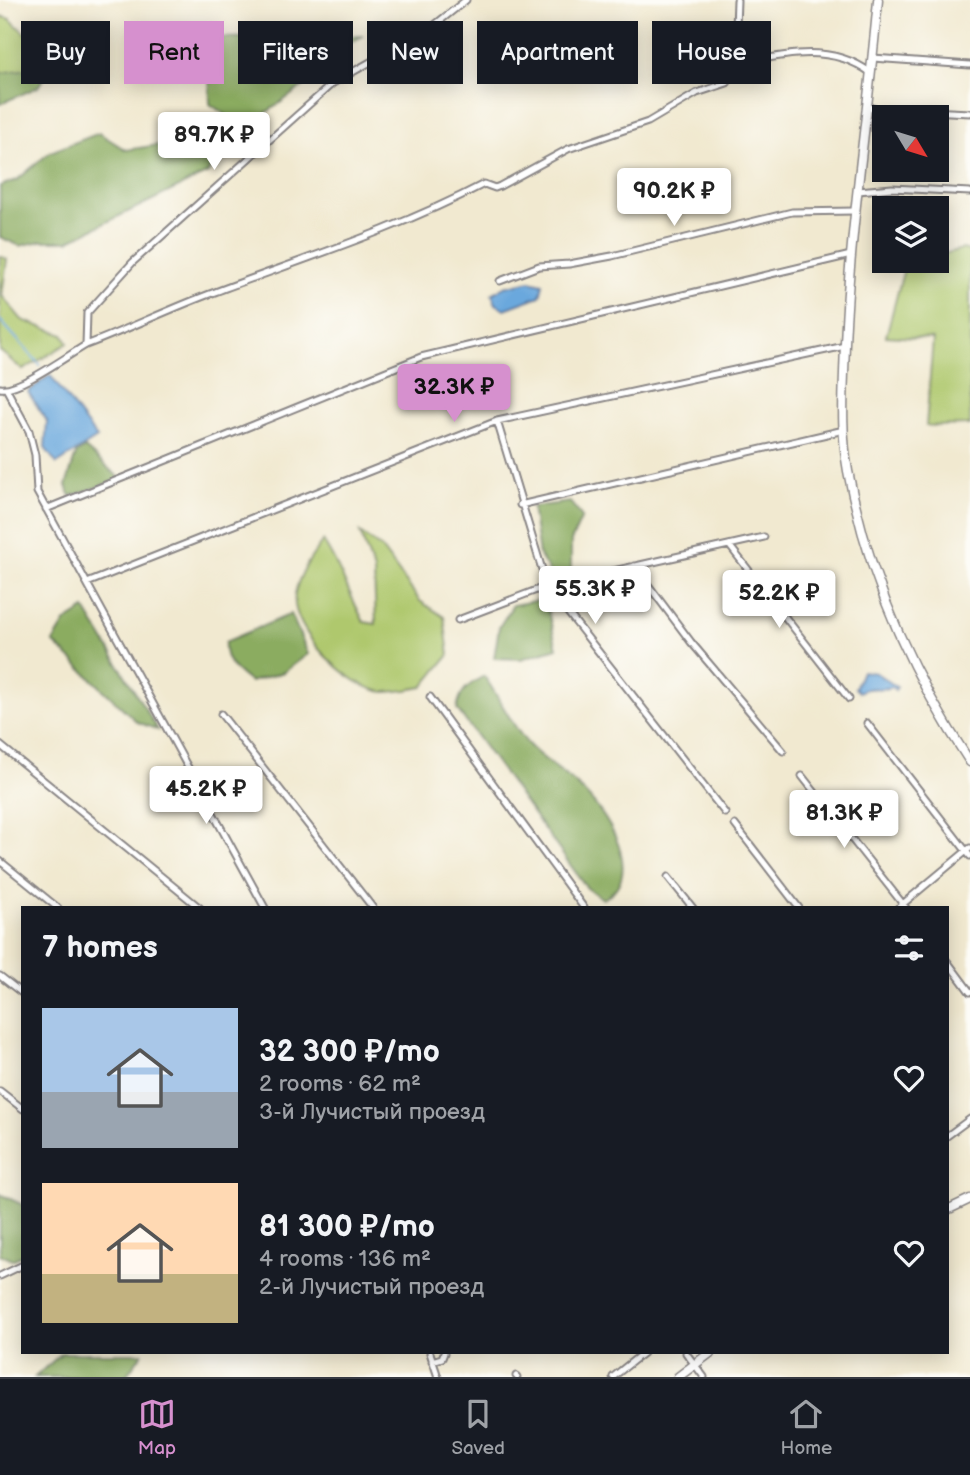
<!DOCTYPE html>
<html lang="en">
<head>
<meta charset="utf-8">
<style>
  body { margin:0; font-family:"Balsamiq Sans",sans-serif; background:#20242c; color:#f1f3f6; height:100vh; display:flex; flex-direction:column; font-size:26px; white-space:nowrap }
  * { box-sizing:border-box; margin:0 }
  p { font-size:23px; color:#9ea1a6 }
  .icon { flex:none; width:38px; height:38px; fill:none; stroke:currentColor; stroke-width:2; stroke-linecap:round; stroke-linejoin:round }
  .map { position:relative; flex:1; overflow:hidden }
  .drawer { position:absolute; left:21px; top:906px; width:928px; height:448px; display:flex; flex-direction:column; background:#171b24; border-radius:0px; box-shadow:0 4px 18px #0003 }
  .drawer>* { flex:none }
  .banner { position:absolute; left:21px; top:21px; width:929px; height:63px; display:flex; gap:14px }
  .needle { width:46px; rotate:128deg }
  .tools { position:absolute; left:872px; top:105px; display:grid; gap:14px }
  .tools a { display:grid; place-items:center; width:77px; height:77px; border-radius:0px; background:#171b24; box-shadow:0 4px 18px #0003; font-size:35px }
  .price { position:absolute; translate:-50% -60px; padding:0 16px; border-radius:7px; background:#fff; color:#222; font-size:23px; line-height:46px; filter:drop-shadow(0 2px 4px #0008) }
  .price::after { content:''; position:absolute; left:50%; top:42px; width:21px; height:16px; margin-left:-10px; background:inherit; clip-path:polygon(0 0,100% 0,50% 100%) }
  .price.on { background:#d690ce; color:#111 }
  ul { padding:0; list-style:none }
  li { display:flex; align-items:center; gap:21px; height:175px; padding:0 21px }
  li span { display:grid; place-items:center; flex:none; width:196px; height:140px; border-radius:0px; color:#555 }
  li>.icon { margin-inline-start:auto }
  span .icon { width:84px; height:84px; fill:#fffc; stroke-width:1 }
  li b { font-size:30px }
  h2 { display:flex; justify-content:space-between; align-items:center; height:84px; padding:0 21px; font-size:30px }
  .tag { padding:0 24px; border-radius:0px; background:#171b24; box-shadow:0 4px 18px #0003; font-size:24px; line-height:63px }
  .tag.on { background:#d690ce; color:#111 }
  .tabs { display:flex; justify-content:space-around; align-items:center; height:98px; border-top:2px solid #363941; background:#171b24; font-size:19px; color:#9ea1a6 }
  .tabs a { display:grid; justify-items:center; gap:4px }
  .tabs .on { color:#d690ce }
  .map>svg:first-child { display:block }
  .green { fill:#afc86d; stroke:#687554; stroke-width:2 }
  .forest { fill:#8bac60; stroke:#56674e; stroke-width:2 }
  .water { fill:#6ba8dd; stroke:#46658c; stroke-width:2 }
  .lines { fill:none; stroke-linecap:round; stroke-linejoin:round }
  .stream { stroke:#6ba8dd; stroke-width:2 }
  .street-casing { stroke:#8a8686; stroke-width:9 }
  .secondary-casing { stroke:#8a8686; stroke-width:11 }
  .street { stroke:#fff; stroke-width:5 }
  .secondary { stroke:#fff; stroke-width:8 }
</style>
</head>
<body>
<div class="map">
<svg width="970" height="1377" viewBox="0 0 970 1377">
  <rect width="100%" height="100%" fill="#fdfcf7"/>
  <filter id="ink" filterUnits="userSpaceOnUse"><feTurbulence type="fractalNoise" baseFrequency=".0143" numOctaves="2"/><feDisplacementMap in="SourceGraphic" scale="14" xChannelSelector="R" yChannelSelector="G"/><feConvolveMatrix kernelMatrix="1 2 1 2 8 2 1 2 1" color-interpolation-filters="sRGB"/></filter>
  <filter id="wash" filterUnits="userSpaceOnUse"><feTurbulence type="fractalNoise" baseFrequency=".00686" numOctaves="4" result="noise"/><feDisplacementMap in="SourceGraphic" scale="28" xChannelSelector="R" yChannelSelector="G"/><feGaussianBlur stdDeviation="1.57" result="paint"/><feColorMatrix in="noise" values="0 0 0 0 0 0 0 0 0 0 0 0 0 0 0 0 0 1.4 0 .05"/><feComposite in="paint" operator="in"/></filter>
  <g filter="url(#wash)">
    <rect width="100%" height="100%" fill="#f1e9d0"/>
    <path class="green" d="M0,16L10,19L32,40L26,70L0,73Z
      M962,249L970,251V425L926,426L933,339L886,336L905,265L936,261V256Z
      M0,256L7,259L2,296L22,320L64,335L68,343L23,370L0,351Z
      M360,533L381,548L420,601L444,617L449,655L423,687C411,689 397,692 385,692C351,690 289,630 295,594C299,574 311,557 323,541C340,567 349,594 364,622L376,624L374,571Z"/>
    <path class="forest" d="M363,36L324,56L323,72L245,128L210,104L208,38Z
      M32,40L52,64L38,87L0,104V73L26,69Z
      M197,132L215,151L208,173L68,241H41L20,246L0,237V186L17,180L50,152L99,133L126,150L165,144Z
      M85,448L121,479L71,496L66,486L76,454Z
      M570,502L582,517L571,541V570L554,579L539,555L532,507Z
      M545,599L557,648L521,659L494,658L499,627L513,605Z
      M85,609L158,730L137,722L53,642L66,621Z
      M291,614L308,654L284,672L250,682C235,670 223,662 225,642Z
      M484,676C499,697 511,724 528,744C542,760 563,771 578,786C605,811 648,874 603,899L587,888L457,709C460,690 468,685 484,676Z
      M0,1194L23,1205V1255L12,1260L0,1254Z
      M62,1353H143L125,1377H35Z"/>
    <path class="water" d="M530,281L543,284L540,296L505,309L496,304L492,294L504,287Z
      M50,375L97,438L57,464L45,448L47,421L28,392Z
      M862,671L876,673L897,687L895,690L892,687C881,691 870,685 859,692L855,688Z"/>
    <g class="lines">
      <path class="stream" d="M0,320L40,365"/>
    </g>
  </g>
  <g filter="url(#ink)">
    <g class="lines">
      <defs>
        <path id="street" d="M737,0L735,56L742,64
          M873,58L970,65
          M868,108L970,113
          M858,191L892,188L970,192
          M500,281L539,266L569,264L612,256L792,212L855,211
          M86,345C129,329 171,308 215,292C306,258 398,229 484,184L495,188L500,186L568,149L648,122L697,93L727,83L742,64C786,53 833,44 871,73
          M0,388C18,392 68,355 86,345L87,313L133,262L333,83L431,28L466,0
          M7,390L29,431L35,455L37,492L265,908
          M497,421L547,586L725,813
          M520,505L844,430
          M46,509L421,357L851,255
          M729,545L849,699
          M634,566L691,642L783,751
          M87,583L497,421L845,346
          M458,620L547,586L764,537
          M430,697L584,908
          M221,714L373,908
          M867,723L970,856
          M0,745L200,908
          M802,776L906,908
          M735,825L799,908
          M0,861L58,908
          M668,877L693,908
          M898,908L970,848
          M947,961L970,992
          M0,976L23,994
          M0,1091L23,1109
          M947,1136L970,1119
          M0,1276L23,1265
          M430,1353L438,1377
          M686,1353L704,1377
          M432,1361L442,1358L444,1353
          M516,1376L517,1377
          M613,1377L643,1353"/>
        <path id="secondary" d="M878,0C868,115 850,228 845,343C844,385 840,429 848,471C868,577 910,672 970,762
          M947,1210L970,1199
          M678,1377L710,1353"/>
      </defs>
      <use href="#street" class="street-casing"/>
      <use href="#secondary" class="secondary-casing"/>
      <use href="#street" class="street"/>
      <use href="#secondary" class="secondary"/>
    </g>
  </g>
</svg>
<div class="tools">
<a><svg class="needle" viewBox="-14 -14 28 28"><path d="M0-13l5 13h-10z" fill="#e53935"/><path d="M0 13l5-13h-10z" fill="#9ea1a6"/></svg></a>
<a><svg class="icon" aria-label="layers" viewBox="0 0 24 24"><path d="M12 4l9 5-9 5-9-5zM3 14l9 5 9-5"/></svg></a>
</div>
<b class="price" style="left:214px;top:172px">89.7K ₽</b>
<b class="price" style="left:674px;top:228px">90.2K ₽</b>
<b class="price on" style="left:454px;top:424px">32.3K ₽</b>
<b class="price" style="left:595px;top:626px">55.3K ₽</b>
<b class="price" style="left:779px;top:630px">52.2K ₽</b>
<b class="price" style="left:206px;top:826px">45.2K ₽</b>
<b class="price" style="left:844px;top:850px">81.3K ₽</b>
<div class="banner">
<a class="tag">Buy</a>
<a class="tag on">Rent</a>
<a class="tag">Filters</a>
<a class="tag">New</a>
<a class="tag">Apartment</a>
<a class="tag">House</a>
</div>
<section class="drawer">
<h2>7 homes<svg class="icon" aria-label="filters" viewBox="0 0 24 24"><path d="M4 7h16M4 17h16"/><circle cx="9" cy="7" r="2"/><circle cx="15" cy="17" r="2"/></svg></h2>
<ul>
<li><span style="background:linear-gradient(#a9c7e8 60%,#9aa5b1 0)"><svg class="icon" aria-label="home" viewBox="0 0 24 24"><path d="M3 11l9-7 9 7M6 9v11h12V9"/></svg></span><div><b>32 300 ₽/mo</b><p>2 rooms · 62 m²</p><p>3-й Лучистый проезд</p></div><svg class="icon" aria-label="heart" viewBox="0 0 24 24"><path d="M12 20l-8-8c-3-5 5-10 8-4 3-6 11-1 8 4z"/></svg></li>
<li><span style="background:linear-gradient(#ffd9b3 65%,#c2b280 0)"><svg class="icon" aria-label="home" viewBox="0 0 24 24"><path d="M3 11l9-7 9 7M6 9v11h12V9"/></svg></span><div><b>81 300 ₽/mo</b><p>4 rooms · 136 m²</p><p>2-й Лучистый проезд</p></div><svg class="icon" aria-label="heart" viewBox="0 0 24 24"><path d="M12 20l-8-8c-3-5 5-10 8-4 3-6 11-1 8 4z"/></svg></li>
</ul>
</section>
</div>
<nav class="tabs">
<a class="on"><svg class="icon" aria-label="map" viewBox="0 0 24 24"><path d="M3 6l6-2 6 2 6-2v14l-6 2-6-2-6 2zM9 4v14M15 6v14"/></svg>Map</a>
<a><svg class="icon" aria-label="saved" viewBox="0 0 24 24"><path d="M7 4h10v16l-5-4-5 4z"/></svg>Saved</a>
<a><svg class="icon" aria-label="home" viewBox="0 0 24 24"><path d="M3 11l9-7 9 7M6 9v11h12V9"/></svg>Home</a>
</nav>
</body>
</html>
